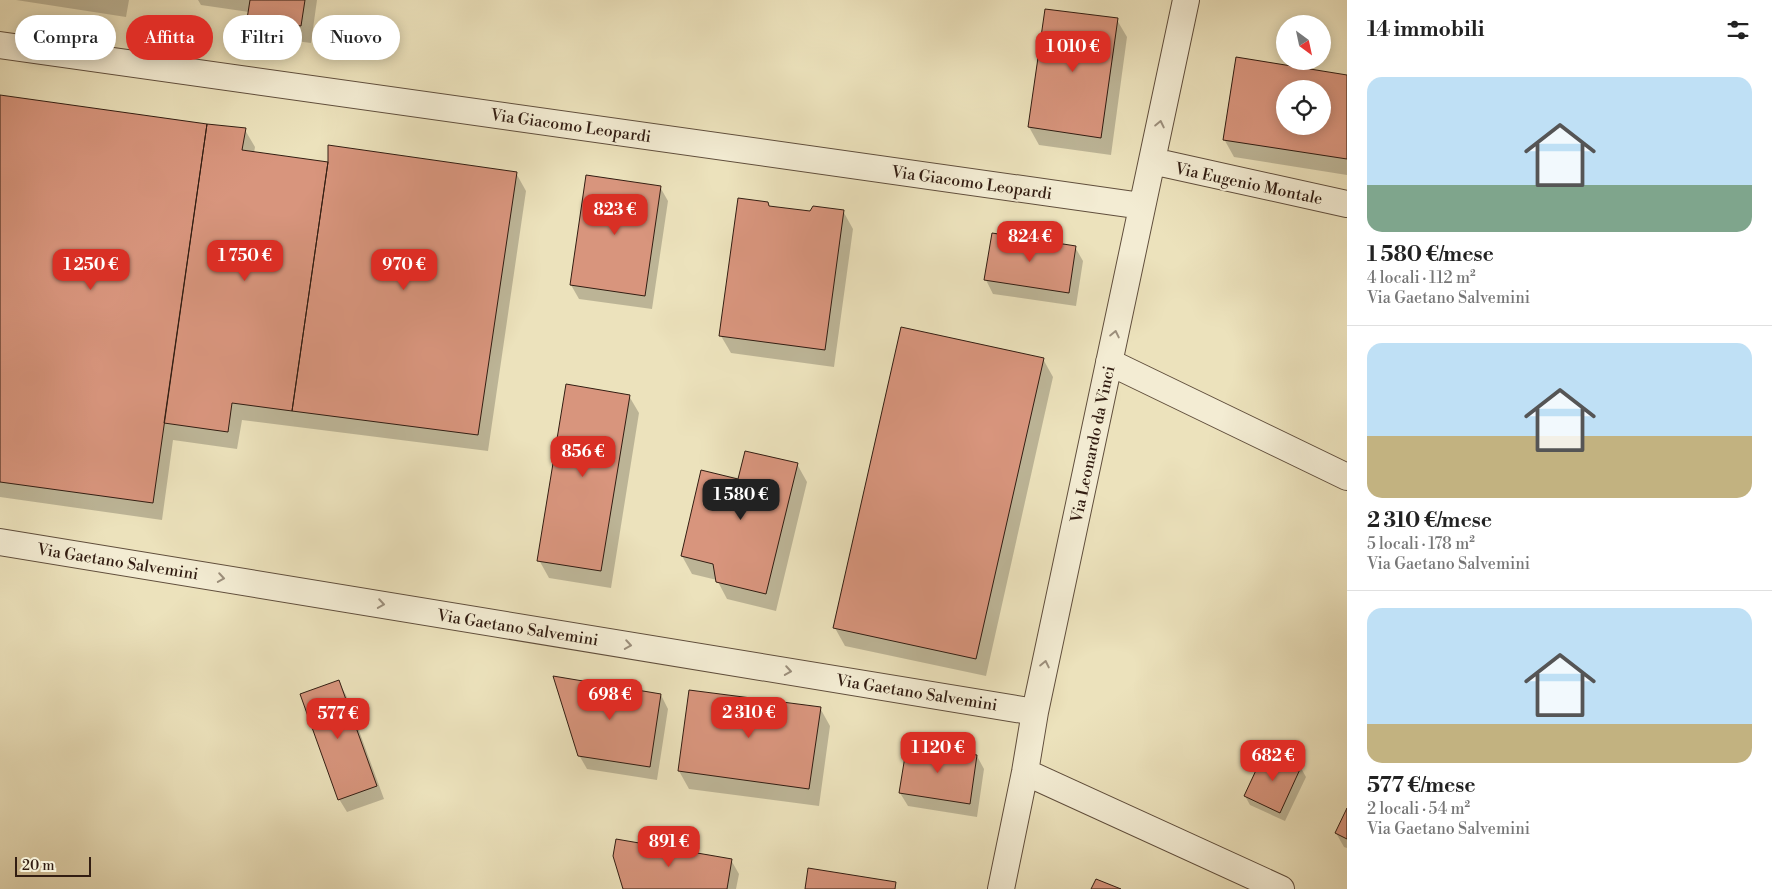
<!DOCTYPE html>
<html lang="it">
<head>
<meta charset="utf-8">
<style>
  body { margin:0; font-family:"Libre Bodoni",serif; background:#f2f2f2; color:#222; height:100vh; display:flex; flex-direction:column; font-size:19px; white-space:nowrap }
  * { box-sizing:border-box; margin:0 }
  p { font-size:16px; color:#767676 }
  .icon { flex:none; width:28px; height:28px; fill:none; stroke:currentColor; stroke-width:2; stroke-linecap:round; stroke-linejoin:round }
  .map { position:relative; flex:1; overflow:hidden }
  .panel { display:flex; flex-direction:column; background:#fff; width:425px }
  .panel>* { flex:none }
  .hud { position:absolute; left:15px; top:15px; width:475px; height:45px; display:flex; gap:10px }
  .needle { width:32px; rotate:147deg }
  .controls { position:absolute; left:1276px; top:15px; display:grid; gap:10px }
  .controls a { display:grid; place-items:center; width:55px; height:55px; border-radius:50%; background:#fff; box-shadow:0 2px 12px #0003; font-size:25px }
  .scale { position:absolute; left:15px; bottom:12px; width:76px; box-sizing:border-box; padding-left:5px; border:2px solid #321d12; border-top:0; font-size:14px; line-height:18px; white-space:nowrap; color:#321d12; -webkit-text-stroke:4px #f3ecd3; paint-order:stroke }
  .price { position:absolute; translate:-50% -42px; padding:0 11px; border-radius:10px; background:#d93025; color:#fff; font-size:16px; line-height:32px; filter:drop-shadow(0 1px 2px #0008) }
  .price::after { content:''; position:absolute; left:50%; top:30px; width:15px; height:11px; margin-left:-8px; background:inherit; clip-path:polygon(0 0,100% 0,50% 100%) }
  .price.on { background:#222; color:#fff }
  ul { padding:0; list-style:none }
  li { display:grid; align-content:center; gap:10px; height:265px; padding:0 20px }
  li+li { border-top:1px solid #e0e0e0 }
  li span { display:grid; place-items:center; height:155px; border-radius:15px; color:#555 }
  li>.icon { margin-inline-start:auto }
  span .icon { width:90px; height:90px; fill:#fffc; stroke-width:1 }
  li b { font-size:21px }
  h2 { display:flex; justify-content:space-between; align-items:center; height:60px; padding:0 20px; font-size:21px }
  .tag { padding:0 18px; border-radius:22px; background:#fff; box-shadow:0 2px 12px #0003; font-size:18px; line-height:45px }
  .tag.on { background:#d93025; color:#fff }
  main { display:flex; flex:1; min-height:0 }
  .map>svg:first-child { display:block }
  .shadow { fill:#0003; fill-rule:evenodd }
  .building { fill:#d8957d; stroke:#321d12; fill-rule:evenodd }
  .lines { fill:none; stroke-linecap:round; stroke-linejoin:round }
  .street-casing { stroke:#604e3c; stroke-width:28 }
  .street { stroke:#f3ecd3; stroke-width:26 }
  .oneway { stroke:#9c8f7c }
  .labels { text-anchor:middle; stroke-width:4; stroke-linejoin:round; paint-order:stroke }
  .street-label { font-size:16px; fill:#321d12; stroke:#f3ecd3 }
</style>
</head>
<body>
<main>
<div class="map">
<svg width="1347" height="889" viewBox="0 0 1347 889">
  <rect width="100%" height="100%" fill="#ece2bc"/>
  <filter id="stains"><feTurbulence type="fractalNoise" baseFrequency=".004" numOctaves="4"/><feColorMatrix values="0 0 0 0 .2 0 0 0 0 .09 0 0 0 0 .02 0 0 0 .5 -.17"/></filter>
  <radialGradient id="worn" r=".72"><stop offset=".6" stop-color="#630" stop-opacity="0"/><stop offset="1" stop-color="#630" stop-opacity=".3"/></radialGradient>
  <path class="shadow" d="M16,0H129L126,17Z
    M198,0H317L311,43L258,36L248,19L249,12L201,5Z
    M1046,10L1117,20L1127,37L1111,155L1039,145L1029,127Z
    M1237,59L1347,76V175L1234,157L1224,139ZM1285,89H1322V126H1285Z
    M0,96L245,130L255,147L254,153L329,163L516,173L526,191L488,451L242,420L237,449L173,440L162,520L0,497Z
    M587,177L660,187L668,201L652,309L579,299L571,285Z
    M769,207L810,213L843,211L853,229L834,367L731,353L721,336Z
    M1075,247L1083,261L1076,306L993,294L986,280Z
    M1043,359L1053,377L986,676L845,646L835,628Z
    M629,396L639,413L611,588L549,578L539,560Z
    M797,464L807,482L776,611L727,599L717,580L692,574L682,556L702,472L739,481Z
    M338,681L346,695L384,799L347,812L339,799Z
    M690,691L820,708L830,726L819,806L689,789L679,771Z
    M661,695L668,709L657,780L587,769L579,755Z
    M1266,752L1301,768L1306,777L1285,821L1250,805L1245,796Z
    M977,756L984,769L977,817L908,806L900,793Z
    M1347,811V848L1344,847L1336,833Z
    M731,860L739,874L736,889H625Z"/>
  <path class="building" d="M250,0H305L301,26L247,19Z
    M1045,9L1118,18L1101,138L1028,127Z
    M1236,57L1347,75V159L1223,140ZM1285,89H1322V126H1285Z
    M0,95L207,124L153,503L0,482Z
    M207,124L246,128L242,150L328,162L292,411L232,403L228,432L164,423Z
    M328,145L517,172L478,435L292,411L328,162Z
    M586,175L661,186L645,296L570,285Z
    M738,198L768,202L769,206L810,211L813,206L844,210L825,350L719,336Z
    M992,233L1076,246L1069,293L984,280Z
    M901,327L1044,358L976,659L833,628Z
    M566,384L630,395L601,571L537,561Z
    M745,451L798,463L766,594L716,582L713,564L681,556L701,470L738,479Z
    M553,676L661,694L650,767L578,756Z
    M339,680L377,786L338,800L300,694Z
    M689,690L821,707L809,789L678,771Z
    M907,744L977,755L970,804L899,793Z
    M1265,751L1301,767L1280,813L1244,796Z
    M1347,808V839L1335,833Z
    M616,839L732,859L727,889H623L613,856Z
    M808,868L896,882L895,889H805Z
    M1096,879L1121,889H1091Z"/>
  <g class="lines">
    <defs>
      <path id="street" d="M0,45L1142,206
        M1152,161L1347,204
        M1109,362L1347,477
        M0,542L1035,712
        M1025,772L1281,889
        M1001,889L1025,772L1035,712L1186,0"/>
    </defs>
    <use href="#street" class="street-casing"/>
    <use href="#street" class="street"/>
  </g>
  <defs><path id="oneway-chevron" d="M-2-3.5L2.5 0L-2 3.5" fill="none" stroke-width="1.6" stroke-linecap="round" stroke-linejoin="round" transform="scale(1.25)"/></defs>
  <g class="oneway">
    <use href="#oneway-chevron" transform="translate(1160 124) rotate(-78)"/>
    <use href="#oneway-chevron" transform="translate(1115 334) rotate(-78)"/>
    <use href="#oneway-chevron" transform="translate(221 578) rotate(9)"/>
    <use href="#oneway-chevron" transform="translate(381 604) rotate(9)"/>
    <use href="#oneway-chevron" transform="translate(628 645) rotate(9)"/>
    <use href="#oneway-chevron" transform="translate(1045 664) rotate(-78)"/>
    <use href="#oneway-chevron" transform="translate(788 671) rotate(9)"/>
  </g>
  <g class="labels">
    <g class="street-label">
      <text transform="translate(571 125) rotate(8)" y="6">Via Giacomo Leopardi</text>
      <text transform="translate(972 182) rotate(8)" y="6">Via Giacomo Leopardi</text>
      <text transform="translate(1249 183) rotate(12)" y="6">Via Eugenio Montale</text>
      <text transform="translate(1092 444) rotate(-78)" y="6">Via Leonardo da Vinci</text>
      <text transform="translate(118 561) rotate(9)" y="6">Via Gaetano Salvemini</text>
      <text transform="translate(518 627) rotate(9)" y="6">Via Gaetano Salvemini</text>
      <text transform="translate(917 692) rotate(9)" y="6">Via Gaetano Salvemini</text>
    </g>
  </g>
  <rect width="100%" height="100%" filter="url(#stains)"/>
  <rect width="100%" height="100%" fill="url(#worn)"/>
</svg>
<div class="controls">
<a><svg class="needle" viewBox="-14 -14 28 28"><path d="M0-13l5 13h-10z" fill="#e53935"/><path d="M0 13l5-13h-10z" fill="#767676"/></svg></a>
<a><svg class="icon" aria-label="locate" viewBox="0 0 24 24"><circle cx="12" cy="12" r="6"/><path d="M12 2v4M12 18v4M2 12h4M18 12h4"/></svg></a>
</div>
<div class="scale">20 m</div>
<b class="price" style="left:1073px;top:73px">1 010 €</b>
<b class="price" style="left:615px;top:236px">823 €</b>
<b class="price" style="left:1030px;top:263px">824 €</b>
<b class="price" style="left:245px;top:282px">1 750 €</b>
<b class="price" style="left:91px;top:291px">1 250 €</b>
<b class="price" style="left:404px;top:291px">970 €</b>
<b class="price" style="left:583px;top:478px">856 €</b>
<b class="price on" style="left:741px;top:521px">1 580 €</b>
<b class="price" style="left:610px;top:721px">698 €</b>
<b class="price" style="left:749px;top:739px">2 310 €</b>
<b class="price" style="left:338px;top:740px">577 €</b>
<b class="price" style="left:938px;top:774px">1 120 €</b>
<b class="price" style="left:1273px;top:782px">682 €</b>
<b class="price" style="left:669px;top:868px">891 €</b>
<div class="hud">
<a class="tag">Compra</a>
<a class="tag on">Affitta</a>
<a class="tag">Filtri</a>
<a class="tag">Nuovo</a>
</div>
</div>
<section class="panel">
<h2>14 immobili<svg class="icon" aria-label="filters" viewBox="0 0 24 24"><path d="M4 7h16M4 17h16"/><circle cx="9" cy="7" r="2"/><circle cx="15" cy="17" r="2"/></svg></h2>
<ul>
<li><span style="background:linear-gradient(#bfe0f5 70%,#7fa58c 0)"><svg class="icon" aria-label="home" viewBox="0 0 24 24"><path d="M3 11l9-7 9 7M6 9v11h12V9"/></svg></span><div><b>1 580 €/mese</b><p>4 locali · 112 m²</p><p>Via Gaetano Salvemini</p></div></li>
<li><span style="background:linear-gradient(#bfe0f5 60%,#c2b280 0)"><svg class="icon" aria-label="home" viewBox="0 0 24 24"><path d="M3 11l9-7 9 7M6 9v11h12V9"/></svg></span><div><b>2 310 €/mese</b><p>5 locali · 178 m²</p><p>Via Gaetano Salvemini</p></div></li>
<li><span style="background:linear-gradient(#bfe0f5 75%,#c2b280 0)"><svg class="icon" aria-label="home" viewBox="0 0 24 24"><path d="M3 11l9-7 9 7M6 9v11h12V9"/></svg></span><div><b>577 €/mese</b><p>2 locali · 54 m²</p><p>Via Gaetano Salvemini</p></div></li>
</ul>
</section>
</main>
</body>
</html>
